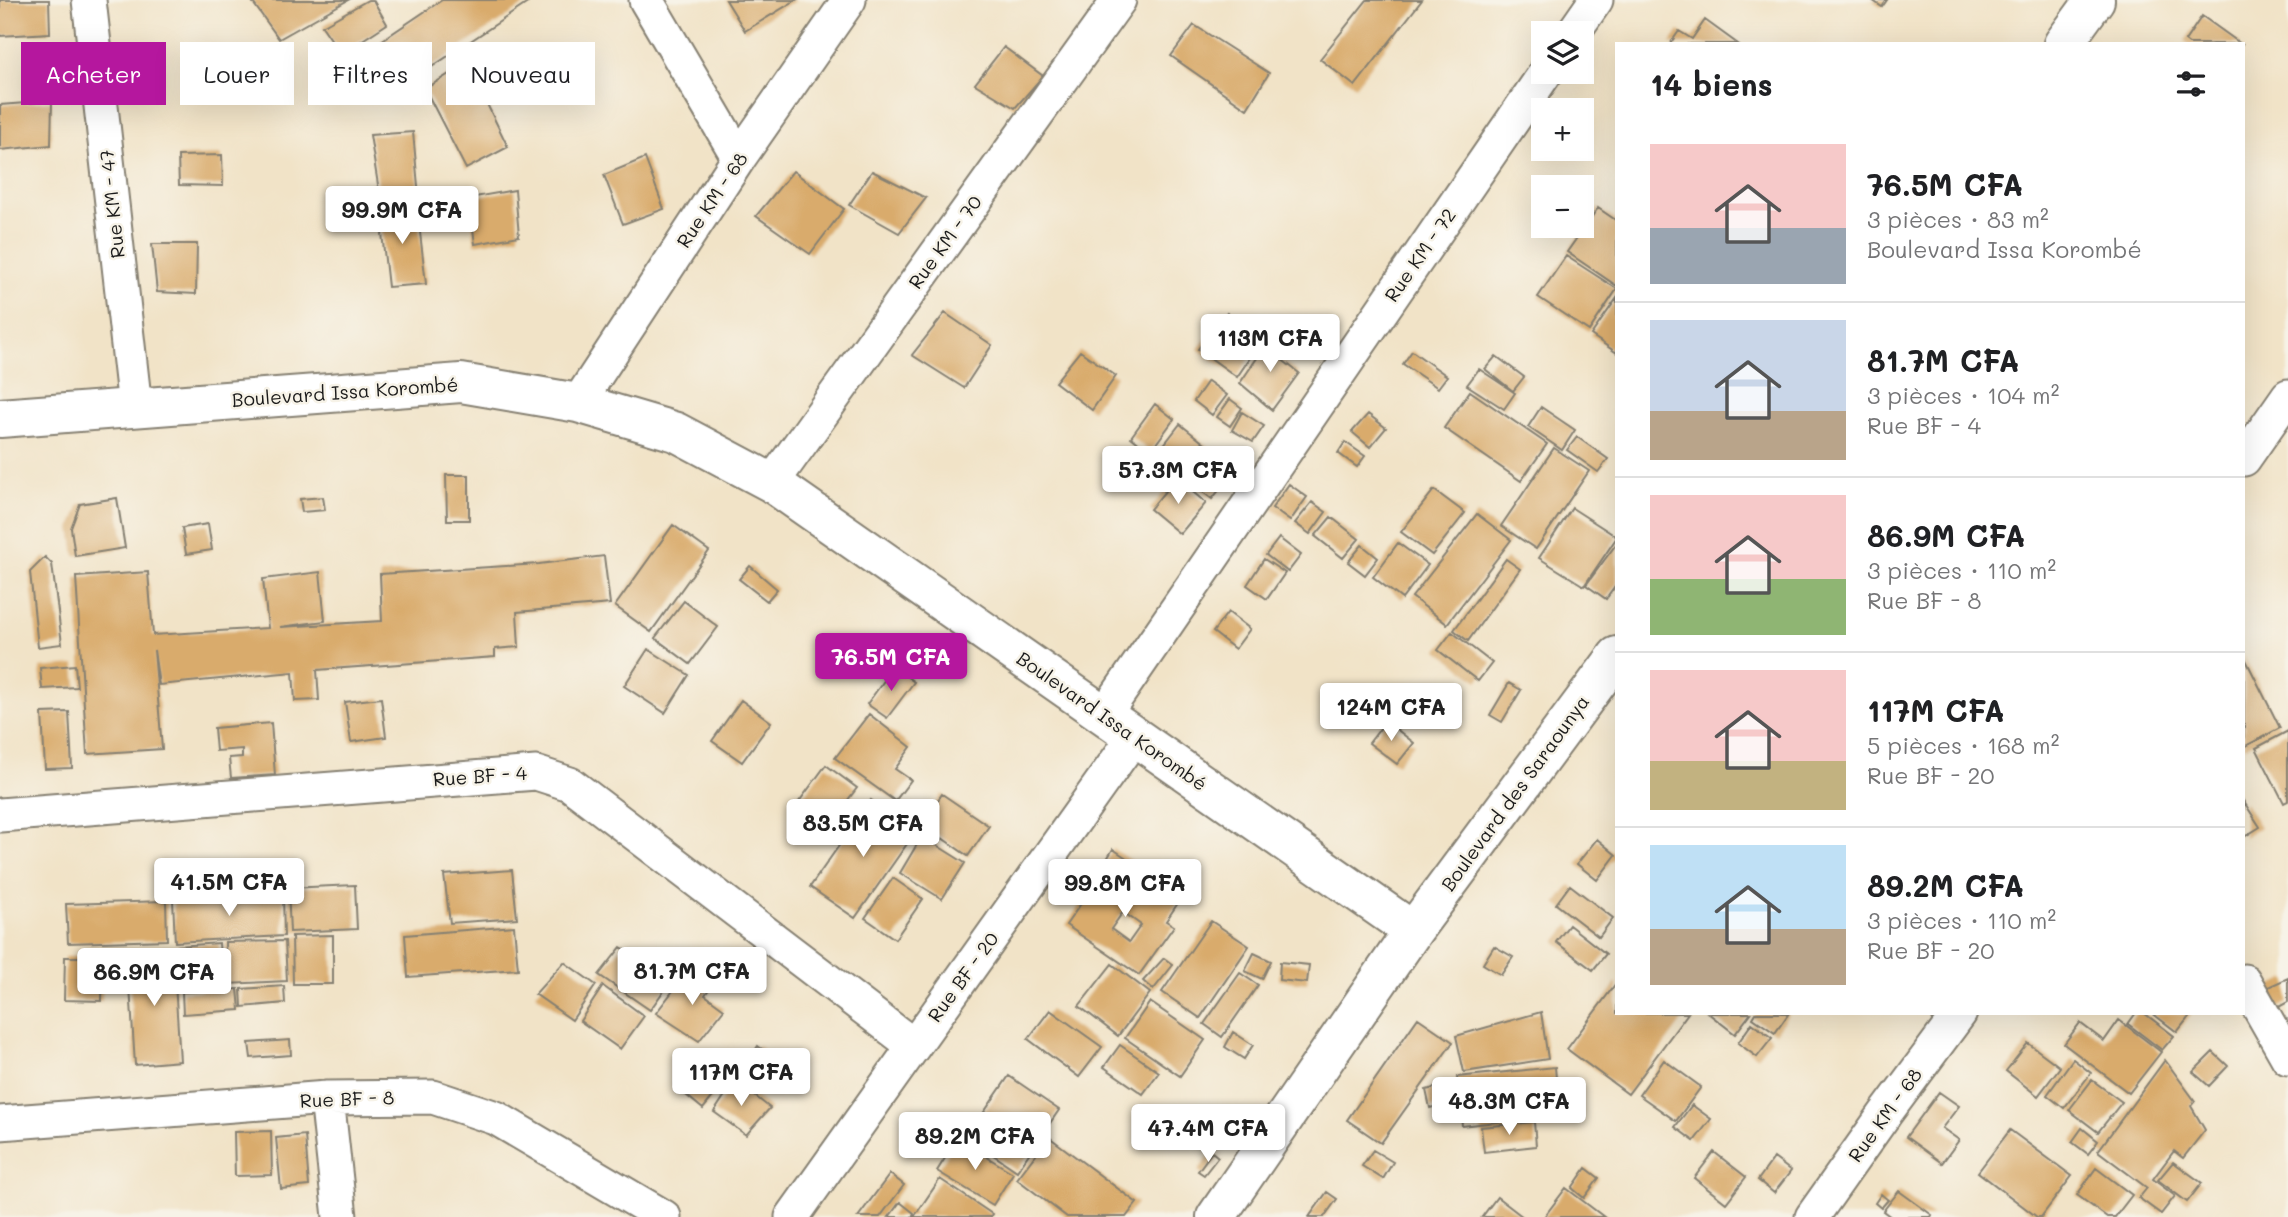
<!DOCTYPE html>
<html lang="fr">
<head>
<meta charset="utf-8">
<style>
  body { margin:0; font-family:Mali,sans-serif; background:#f2f2f2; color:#202124; height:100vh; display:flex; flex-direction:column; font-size:26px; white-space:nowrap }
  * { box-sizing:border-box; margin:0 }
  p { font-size:23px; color:#757577 }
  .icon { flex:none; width:38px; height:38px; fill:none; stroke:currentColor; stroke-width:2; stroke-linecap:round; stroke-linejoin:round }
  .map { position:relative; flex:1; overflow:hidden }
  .drawer { position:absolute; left:1615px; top:42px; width:630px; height:973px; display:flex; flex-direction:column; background:#fff; border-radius:0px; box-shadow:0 7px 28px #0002 }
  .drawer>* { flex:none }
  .banner { position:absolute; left:21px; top:42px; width:665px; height:63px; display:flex; gap:14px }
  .controls { position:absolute; left:1531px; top:21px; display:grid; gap:14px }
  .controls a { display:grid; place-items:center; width:63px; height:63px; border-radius:0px; background:#fff; box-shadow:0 7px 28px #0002; font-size:35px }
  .price { position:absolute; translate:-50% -60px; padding:0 16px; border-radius:7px; background:#fff; color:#222; font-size:23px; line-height:46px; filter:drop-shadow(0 2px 4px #0008) }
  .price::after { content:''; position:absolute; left:50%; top:42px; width:21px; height:16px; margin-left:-10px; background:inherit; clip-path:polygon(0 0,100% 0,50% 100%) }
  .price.on { background:#b5179e; color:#fff }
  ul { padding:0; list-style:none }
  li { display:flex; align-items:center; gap:21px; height:175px; padding:0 35px }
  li+li { border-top:2px solid #e0e0e0 }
  li span { display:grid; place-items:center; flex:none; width:196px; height:140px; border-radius:0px; color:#555 }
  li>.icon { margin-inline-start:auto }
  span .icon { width:84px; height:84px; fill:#fffc; stroke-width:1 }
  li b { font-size:30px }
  h2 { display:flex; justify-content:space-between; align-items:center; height:84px; padding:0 35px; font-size:30px }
  .tag { padding:0 24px; border-radius:0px; background:#fff; box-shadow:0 7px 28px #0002; font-size:24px; line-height:63px }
  .tag.on { background:#b5179e; color:#fff }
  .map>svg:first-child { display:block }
  .building { fill:#d9ab6c; fill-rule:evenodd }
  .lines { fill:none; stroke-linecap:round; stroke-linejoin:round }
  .street-casing { stroke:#868072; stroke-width:37 }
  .secondary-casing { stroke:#868072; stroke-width:42 }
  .street { stroke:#fff; stroke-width:33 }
  .secondary { stroke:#fff; stroke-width:38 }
  .labels { text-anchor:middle; stroke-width:5; stroke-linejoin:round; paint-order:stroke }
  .street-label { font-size:19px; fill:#1c1c1c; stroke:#f7f3e8 }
</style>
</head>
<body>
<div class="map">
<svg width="2288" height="1217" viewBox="0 0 2288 1217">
  <rect width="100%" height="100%" fill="#f7f3e8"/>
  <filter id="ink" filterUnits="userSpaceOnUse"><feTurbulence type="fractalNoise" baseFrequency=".0143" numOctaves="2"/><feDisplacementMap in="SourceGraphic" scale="14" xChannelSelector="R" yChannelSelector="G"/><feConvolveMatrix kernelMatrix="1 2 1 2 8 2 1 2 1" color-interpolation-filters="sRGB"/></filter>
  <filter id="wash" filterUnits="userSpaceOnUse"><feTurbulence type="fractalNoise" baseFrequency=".00686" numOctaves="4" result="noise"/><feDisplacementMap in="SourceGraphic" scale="28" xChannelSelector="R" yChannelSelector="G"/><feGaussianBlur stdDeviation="1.57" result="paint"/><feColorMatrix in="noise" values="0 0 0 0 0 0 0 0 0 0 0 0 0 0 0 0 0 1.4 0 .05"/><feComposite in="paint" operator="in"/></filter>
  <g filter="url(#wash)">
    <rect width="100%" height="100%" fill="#f1e3c7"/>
    <g id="blocks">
      <path class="building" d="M0,0H49L50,33L0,36Z
        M251,0H348L279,39Z
        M368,0H373L387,24L341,54L322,26Z
        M442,0H532L409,82L381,41Z
        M726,0H796L745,31Z
        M1367,0H1422L1355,86L1320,59Z
        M1872,0H1887L1882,7Z
        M2202,16L2241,44H2189L2185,41Z
        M1705,20L1738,44H1670L1679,31L1692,39Z
        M1194,25L1269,73L1247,109L1171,56Z
        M1004,47L1043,76L1015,108L975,84Z
        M467,63L508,147L466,169L425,89Z
        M52,101L51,145L0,150V105Z
        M413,132L419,197H380L370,135Z
        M222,155L223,186L179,185L178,156Z
        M645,158L664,209L623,224L604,175Z
        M793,171L844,209L810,254L756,216Z
        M872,171L926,198L899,233L849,205Z
        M515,190L519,236L475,244L469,198Z
        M379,206L417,207L426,284L388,287Z
        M1598,208L1617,221V286L1567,252Z
        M152,244H197L196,294L157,292Z
        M1566,256L1617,289L1589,331L1538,297Z
        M1617,298V353L1591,335Z
        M945,313L992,345L964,388L912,355Z
        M1227,313L1262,340L1237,377L1198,349Z
        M1272,336L1286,344L1281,359L1299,373L1272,410L1240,383Z
        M1080,351L1116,376L1092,410L1055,382Z
        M1412,351L1447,376L1438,388L1403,364Z
        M1496,356L1524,377L1513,391L1485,369Z
        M1479,369L1515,393L1504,409L1467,385Z
        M1208,381L1227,395L1212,415L1194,401Z
        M1470,391L1547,444L1521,481L1444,428Z
        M1230,399L1242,408L1230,426L1217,417Z
        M1155,404L1174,419L1150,452L1131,437Z
        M1541,407L1575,430L1562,450L1528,427Z
        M1242,412L1264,426L1253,442L1232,430Z
        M1368,414L1386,428L1370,447L1352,432Z
        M1180,424L1236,469L1212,499L1156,455Z
        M1577,437L1608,459L1598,472L1567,450Z
        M1345,442L1365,456L1357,467L1338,453Z
        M1554,448L1589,471L1536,549L1501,526Z
        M446,475H469V520H447Z
        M1176,478L1206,503L1180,534L1150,509Z
        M1289,484L1307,497L1290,521L1272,508Z
        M1434,490L1465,513L1432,555L1401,532Z
        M323,497L325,510L302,512L300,499Z
        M117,498L125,548L75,556L71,528L80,504Z
        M1312,502L1326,512L1310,534L1295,523Z
        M1572,508L1617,537L1584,586L1539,558Z
        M1477,514L1511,540L1447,624L1412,597Z
        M1331,517L1359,539L1343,558L1315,536Z
        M208,524L212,550L186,554L182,528Z
        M673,525L709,551L651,632L615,606Z
        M1279,538L1301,555L1288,572L1266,555Z
        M1398,543L1428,565L1402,599L1373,577Z
        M1617,543V584L1606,599L1586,585Z
        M1362,545L1378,558L1365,575L1348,562Z
        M604,556L610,604L517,612L519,647L495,649V657L317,670L319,700L295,701L293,672L159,685L154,650L162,749L87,754L76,577L148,572L153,635L268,628L263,579L320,572L325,621L280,627L382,621L380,574L539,564Z
        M45,557L52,564L62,644L38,647L30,572Z
        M1264,559L1285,573L1267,599L1247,585Z
        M1506,559L1520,569L1468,641L1454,630Z
        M750,566L777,589L767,601L739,579Z
        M684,601L718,627L690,664L655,638Z
        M1228,612L1250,629L1235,649L1213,632Z
        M1452,632L1492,663L1478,681L1438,650Z
        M648,649L689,675L665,713L624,686Z
        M2244,656L2280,728L2244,747Z
        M75,665L77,687L42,689L40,668Z
        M894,667L914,682L887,718L867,704Z
        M1509,683L1521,690L1502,722L1490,715Z
        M381,698L386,737L351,742L345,702Z
        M741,700L771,722L742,762L712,741Z
        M69,712L72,768L45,769L42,713Z
        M869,714L911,747L895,769L911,780L895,801L835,758Z
        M1386,721L1414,743L1397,764L1369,743Z
        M271,723L275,775L231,778L229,758L242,757V749L216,751L214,728Z
        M2288,731V801L2284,803L2256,748Z
        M826,765L857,788L820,836L790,814Z
        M942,794L989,826L968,856L922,824Z
        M871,800L916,831L855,918L810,887Z
        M2244,802L2260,827L2244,837Z
        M922,836L965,863L942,899L900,873Z
        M1597,839L1616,855L1597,880L1577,864Z
        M1113,849L1134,863L1125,878L1104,864Z
        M1106,868L1125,881L1132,871L1178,903L1166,921L1174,926L1139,975L1066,925ZM1123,912L1141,925L1129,942L1111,929Z
        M512,870L517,918L450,923L444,875Z
        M893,878L923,899L895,939L865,918Z
        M355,885L357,929L290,932L288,888Z
        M1570,885L1613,918L1599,937L1556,904Z
        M283,894L284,936L175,942L173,900Z
        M166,901L167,940L68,943L66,904Z
        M1211,921L1249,946L1200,1018L1162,992Z
        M1569,925L1606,954L1593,970L1556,942Z
        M514,926L518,969L408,977L405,935Z
        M333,935V984H293L292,936Z
        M285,941L287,981L226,984L225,942Z
        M219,943L222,985L181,988L178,946Z
        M1494,946L1513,957L1501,975L1483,964Z
        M621,947L654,966L661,958L679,969L650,1010L599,975Z
        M173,952L180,1061L135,1065L128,955Z
        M1254,953L1271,961L1262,979L1245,971Z
        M65,957H103L102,1001L64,1000Z
        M1164,958L1173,965L1153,990L1143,981Z
        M564,962L596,985L572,1020L535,994Z
        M1280,962L1309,965L1307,983L1279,980Z
        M1112,964L1150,993L1118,1036L1079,1006Z
        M696,971L714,982L705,995L724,1009L699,1041L656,1013L683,978L687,982Z
        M1240,973L1258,985L1222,1037L1204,1024Z
        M2288,978V1002L2277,1008L2268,987Z
        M1617,982V1013H1688L1628,1094L1567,1049Z
        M284,986L285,1003L242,1007L241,989Z
        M603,986L644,1016L620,1049L580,1021Z
        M238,989L240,1010L183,1014L182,992Z
        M1150,1002L1205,1040L1180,1076L1125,1038Z
        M1050,1010L1102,1047L1079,1077L1028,1039Z
        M1541,1012L1548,1059L1464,1072L1456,1036Z
        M1708,1013H1751L1735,1034Z
        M1756,1013H1789L1775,1033L1753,1018Z
        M2136,1013H2144L2174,1036L2162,1050L2128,1024Z
        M2152,1013H2192L2177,1032Z
        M1418,1018L1453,1042L1381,1143L1347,1120Z
        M2119,1020L2161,1052L2129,1093L2064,1044L2080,1023L2104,1041Z
        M1752,1023L1772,1038L1757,1057L1738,1043Z
        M1233,1032L1253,1045L1244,1059L1225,1047Z
        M290,1040L291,1055L251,1058L249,1043Z
        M2028,1043L2060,1067L2038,1096L2006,1071Z
        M1120,1045L1159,1072L1143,1094L1104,1067Z
        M758,1046L785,1066L765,1090L740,1073Z
        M2213,1052L2228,1066L2209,1086L2193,1072Z
        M697,1055L728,1078L703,1109L674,1085Z
        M2073,1059L2091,1073L2064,1108L2047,1095Z
        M1664,1060L1701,1087L1676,1121L1639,1095Z
        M2165,1060L2195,1101L2191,1106L2205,1130L2183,1158L2174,1151L2153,1179L2175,1196L2161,1214L2139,1198L2147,1188L2098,1151Z
        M1555,1067L1559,1115L1462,1126L1457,1077Z
        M1009,1076L1059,1110L1017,1171L967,1137Z
        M735,1080L770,1108L746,1135L714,1112Z
        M2092,1080L2122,1102L2098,1132L2069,1110Z
        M1442,1086L1445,1104L1430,1108L1426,1090Z
        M1939,1092L1959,1106L1942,1128L1959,1140L1942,1163L1906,1137Z
        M1692,1105L1711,1119L1694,1141L1675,1127Z
        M1534,1122L1536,1146L1484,1152L1481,1127Z
        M2082,1128L2098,1141L2088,1154L2072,1142Z
        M2010,1130L2072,1176L2041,1217H2037L1978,1172Z
        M271,1131L272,1175L235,1176L234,1132Z
        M305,1135L309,1186L281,1189L276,1138Z
        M1049,1137L1137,1203L1126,1217H1067L1017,1179Z
        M957,1139L1013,1173L993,1205L937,1171Z
        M1373,1150L1393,1162L1383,1179L1362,1166Z
        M1212,1152L1218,1157L1204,1175L1198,1171Z
        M1714,1152L1746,1177L1726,1203L1694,1178Z
        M1774,1158L1791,1171L1774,1193L1758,1180Z
        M2173,1162L2202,1183L2187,1202L2158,1180Z
        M1586,1168L1599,1178L1584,1198L1572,1188Z
        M2096,1168L2132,1195L2115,1217H2107L2077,1195Z
        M890,1174L904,1185L880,1217H858Z
        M940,1179L992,1214L990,1217H914Z
        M1566,1188L1604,1217H1544Z
        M1899,1191L1932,1215L1931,1217H1891L1883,1211Z
        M1327,1192L1337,1199L1324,1217H1309Z
        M1881,1194L1888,1200L1881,1208L1875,1203Z
        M1497,1197L1523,1217H1482Z
        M900,1202L914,1213L912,1217H889Z"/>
    </g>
  </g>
  <g filter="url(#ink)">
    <use href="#blocks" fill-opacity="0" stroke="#868072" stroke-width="2"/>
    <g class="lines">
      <defs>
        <path id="street" d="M89,0L135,407
          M646,0L739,158
          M1573,33L1596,0
          M578,403L739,158L849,0
          M2244,459L2288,396
          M772,483L1119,0
          M1104,715L1546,72
          M0,815L536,773L570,784L914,1046
          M2244,981L2288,1058
          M327,1098L340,1217
          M0,1123L327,1098L433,1097L496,1118L664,1217
          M792,1217L1134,737
          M1812,1217L1885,1114L1960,1013"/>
        <path id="secondary" d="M2063,44L2095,0
          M0,418L461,383L578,403L676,432L772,483L1413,931
          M1216,1217L1413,931L1617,656"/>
      </defs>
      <use href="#street" class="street-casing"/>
      <use href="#secondary" class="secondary-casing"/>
      <use href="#street" class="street"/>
      <use href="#secondary" class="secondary"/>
    </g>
  </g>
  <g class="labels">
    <g class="street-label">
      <text transform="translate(712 200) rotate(-56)" y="7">Rue KM - 68</text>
      <text transform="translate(112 204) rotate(-96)" y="7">Rue KM - 47</text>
      <text transform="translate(945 242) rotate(-54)" y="7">Rue KM - 70</text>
      <text transform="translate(1420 255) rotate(-55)" y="7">Rue KM - 72</text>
      <text transform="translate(345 392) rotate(-4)" y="7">Boulevard Issa Korombé</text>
      <text transform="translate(1112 721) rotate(35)" y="7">Boulevard Issa Korombé</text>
      <text transform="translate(480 776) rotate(-4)" y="7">Rue BF - 4</text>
      <text transform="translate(1515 793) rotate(-54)" y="7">Boulevard des Saraounya</text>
      <text transform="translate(963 977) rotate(-54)" y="7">Rue BF - 20</text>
      <text transform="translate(347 1099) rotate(-2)" y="7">Rue BF - 8</text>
      <text transform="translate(1885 1115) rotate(-54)" y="7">Rue KM - 68</text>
    </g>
  </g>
</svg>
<div class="controls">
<a><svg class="icon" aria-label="layers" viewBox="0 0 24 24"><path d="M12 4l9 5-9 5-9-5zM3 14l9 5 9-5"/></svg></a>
<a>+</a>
<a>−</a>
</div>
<b class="price" style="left:402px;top:246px">99.9M CFA</b>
<b class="price" style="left:1270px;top:374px">113M CFA</b>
<b class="price" style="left:1178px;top:506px">57.3M CFA</b>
<b class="price on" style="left:891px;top:693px">76.5M CFA</b>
<b class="price" style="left:1391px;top:743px">124M CFA</b>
<b class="price" style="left:863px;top:859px">83.5M CFA</b>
<b class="price" style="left:229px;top:918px">41.5M CFA</b>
<b class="price" style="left:1125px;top:919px">99.8M CFA</b>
<b class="price" style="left:692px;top:1007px">81.7M CFA</b>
<b class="price" style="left:154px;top:1008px">86.9M CFA</b>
<b class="price" style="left:741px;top:1108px">117M CFA</b>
<b class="price" style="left:1509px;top:1137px">48.3M CFA</b>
<b class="price" style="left:1208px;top:1164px">47.4M CFA</b>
<b class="price" style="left:975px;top:1172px">89.2M CFA</b>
<div class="banner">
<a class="tag on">Acheter</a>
<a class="tag">Louer</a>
<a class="tag">Filtres</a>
<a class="tag">Nouveau</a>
</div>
<section class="drawer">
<h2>14 biens<svg class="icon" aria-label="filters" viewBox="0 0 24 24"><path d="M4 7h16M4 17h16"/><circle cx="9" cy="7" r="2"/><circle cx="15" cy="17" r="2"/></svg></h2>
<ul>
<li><span style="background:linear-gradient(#f6c9c9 60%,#9aa5b1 0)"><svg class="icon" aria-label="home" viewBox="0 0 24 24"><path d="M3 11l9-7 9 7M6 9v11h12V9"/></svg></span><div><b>76.5M CFA</b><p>3 pièces · 83 m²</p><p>Boulevard Issa Korombé</p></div></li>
<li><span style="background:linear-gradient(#c9d6e8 65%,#b9a48a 0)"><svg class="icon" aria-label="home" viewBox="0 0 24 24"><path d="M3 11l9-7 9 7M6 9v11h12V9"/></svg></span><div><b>81.7M CFA</b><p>3 pièces · 104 m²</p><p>Rue BF - 4</p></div></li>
<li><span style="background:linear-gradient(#f6c9c9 60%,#8fb573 0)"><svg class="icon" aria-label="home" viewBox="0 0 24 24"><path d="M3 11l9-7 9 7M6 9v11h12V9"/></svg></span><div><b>86.9M CFA</b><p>3 pièces · 110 m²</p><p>Rue BF - 8</p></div></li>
<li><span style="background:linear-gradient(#f6c9c9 65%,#c2b280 0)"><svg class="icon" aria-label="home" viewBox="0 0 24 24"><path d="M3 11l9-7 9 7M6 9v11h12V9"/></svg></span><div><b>117M CFA</b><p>5 pièces · 168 m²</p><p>Rue BF - 20</p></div></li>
<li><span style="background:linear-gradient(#bfe0f5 60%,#b9a48a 0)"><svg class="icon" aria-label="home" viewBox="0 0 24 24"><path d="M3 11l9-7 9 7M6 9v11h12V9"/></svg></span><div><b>89.2M CFA</b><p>3 pièces · 110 m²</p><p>Rue BF - 20</p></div></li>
</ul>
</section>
</div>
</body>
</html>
